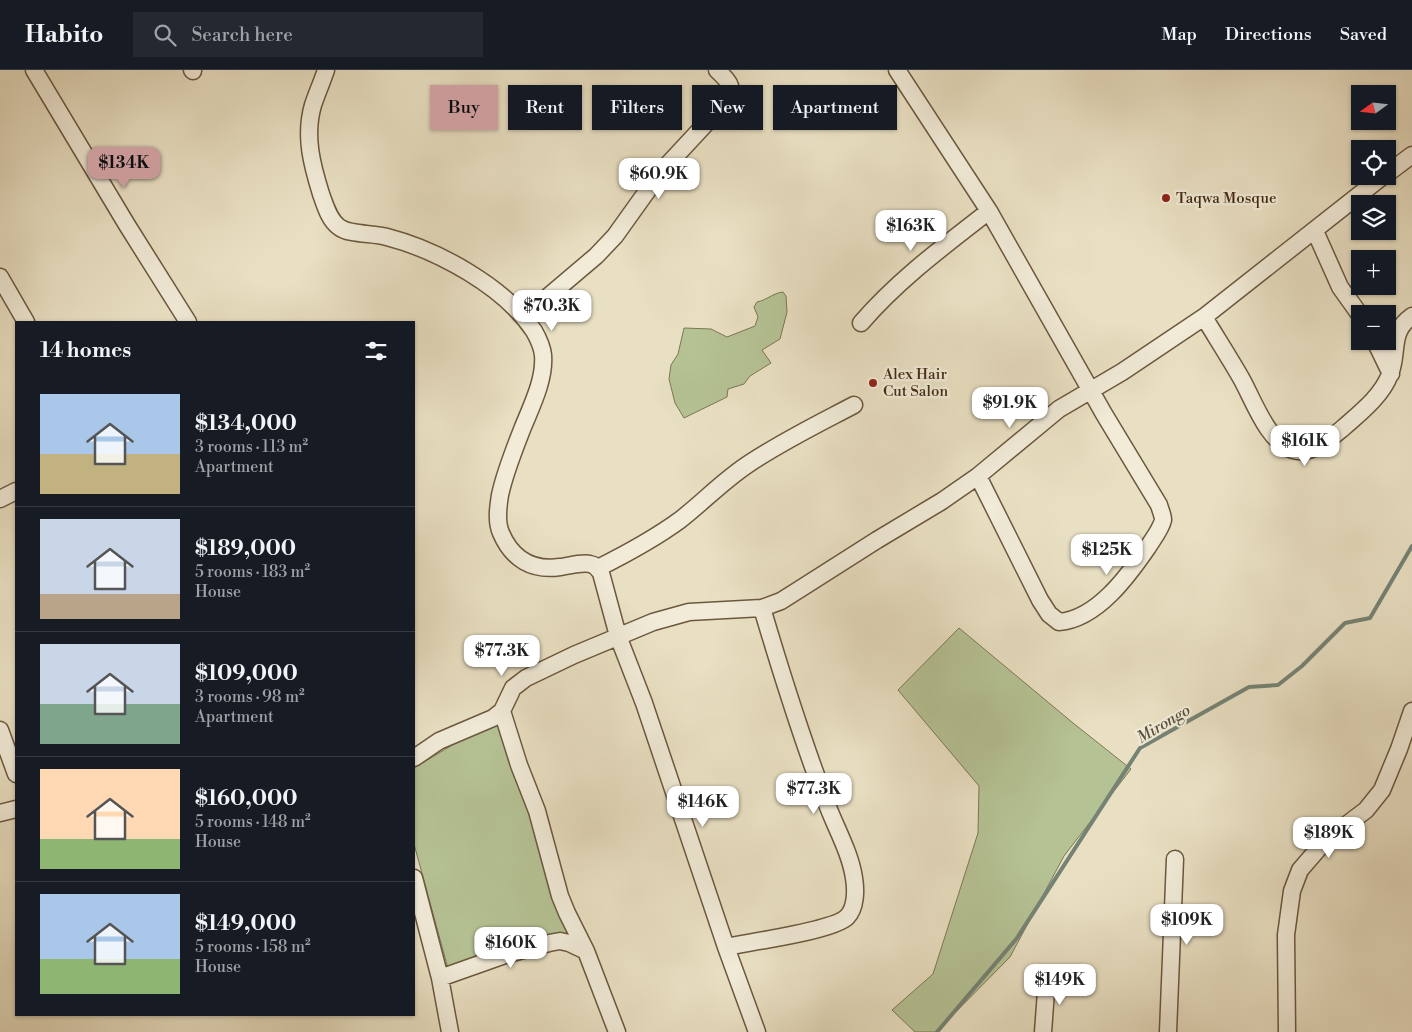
<!DOCTYPE html>
<html lang="en">
<head>
<meta charset="utf-8">
<style>
  body { margin:0; font-family:"Libre Bodoni",serif; background:#242831; color:#f1f3f6; height:100vh; display:flex; flex-direction:column; font-size:19px; white-space:nowrap }
  * { box-sizing:border-box; margin:0 }
  p { font-size:16px; color:#9ea1a6 }
  .icon { flex:none; width:28px; height:28px; fill:none; stroke:currentColor; stroke-width:2; stroke-linecap:round; stroke-linejoin:round }
  .map { position:relative; flex:1; overflow:hidden }
  .sheet { position:absolute; left:15px; top:251px; width:400px; height:695px; display:flex; flex-direction:column; background:#171b24; border-radius:0px; box-shadow:0 1px 4px #0004 }
  .sheet>* { flex:none }
  .top-card { position:absolute; left:430px; top:15px; width:475px; height:45px; display:flex; gap:10px }
  .needle { width:32px; rotate:255deg }
  .buttons { position:absolute; left:1351px; top:15px; display:grid; gap:10px }
  .buttons a { display:grid; place-items:center; width:45px; height:45px; border-radius:0px; background:#171b24; box-shadow:0 1px 4px #0004; font-size:25px }
  .price { position:absolute; translate:-50% -42px; padding:0 11px; border-radius:10px; background:#fff; color:#222; font-size:16px; line-height:32px; filter:drop-shadow(0 1px 2px #0008) }
  .price::after { content:''; position:absolute; left:50%; top:30px; width:15px; height:11px; margin-left:-8px; background:inherit; clip-path:polygon(0 0,100% 0,50% 100%) }
  .price.current { background:#c59692; color:#111 }
  ul { padding:0; list-style:none }
  li { display:flex; align-items:center; gap:15px; height:125px; padding:0 25px }
  li+li { border-top:1px solid #363941 }
  li span { display:grid; place-items:center; flex:none; width:140px; height:100px; border-radius:0px; color:#555 }
  li>.icon { margin-inline-start:auto }
  span .icon { width:60px; height:60px; fill:#fffc; stroke-width:1 }
  li b { font-size:21px }
  h2 { display:flex; justify-content:space-between; align-items:center; height:60px; padding:0 25px; font-size:21px }
  .chip { padding:0 18px; border-radius:0px; background:#171b24; box-shadow:0 1px 4px #0004; font-size:18px; line-height:45px }
  .chip.current { background:#c59692; color:#111 }
  header { display:flex; align-items:center; gap:30px; box-sizing:border-box; height:70px; padding:0 25px; background:#171b24; border-bottom:1px solid #363941 }
  header strong { font-size:24px }
  nav { display:flex; gap:28px; margin-inline-start:auto; font-size:18px }
  .search { width:350px; height:45px; background:#242831; display:flex; align-items:center; gap:12px; box-sizing:border-box; padding:0 18px; border-radius:0px; color:#9ea1a6; font-size:19px }
  .map>svg:first-child { display:block }
  .green { fill:#b5c294; stroke:#7c7654 }
  .lines { fill:none; stroke-linecap:round; stroke-linejoin:round }
  .stream { stroke:#758375; stroke-width:4 }
  .minor-casing { stroke:#6c583f; stroke-width:19 }
  .minor { stroke:#f1ebd8; stroke-width:16 }
  .poi-dot { fill:#8f2418; stroke:#f1ebd8; stroke-width:2 }
  .labels { text-anchor:middle; stroke-width:4.5; stroke-linejoin:round; paint-order:stroke }
  .poi-label { font-size:15px; fill:#432b13; stroke:#f1ebd8; text-anchor:start }
  .water-label { font-size:16px; font-style:italic; fill:#58503c; stroke:#f1ebd8 }
</style>
</head>
<body>
<header>
<strong>Habito</strong>
<div class="search"><svg class="icon" aria-label="search" viewBox="0 0 24 24"><circle cx="10" cy="10" r="6"/><path d="M15 15l6 6"/></svg>Search here</div>
<nav><a>Map</a><a>Directions</a><a>Saved</a></nav>
</header>
<div class="map">
<svg width="1412" height="962" viewBox="0 0 1412 962">
  <rect width="100%" height="100%" fill="#e9e0c3"/>
  <filter id="stains"><feTurbulence type="fractalNoise" baseFrequency=".004" numOctaves="4"/><feColorMatrix values="0 0 0 0 .2 0 0 0 0 .09 0 0 0 0 .02 0 0 0 .5 -.17"/></filter>
  <radialGradient id="worn" r=".72"><stop offset=".6" stop-color="#630" stop-opacity="0"/><stop offset="1" stop-color="#630" stop-opacity=".3"/></radialGradient>
  <path class="green" d="M783,222L786,226L787,242L780,269L762,280L771,293L750,306L744,314L728,319L727,327L684,348L675,333L669,309L671,295L678,284L684,258L711,259L727,267L755,256L758,247L754,237L757,232C767,230 773,223 783,222Z
    M959,558L1073,653L1131,699L1064,786L1010,887L936,962H915L892,940L933,904L978,763L979,716L898,620Z
    M504,644L574,868L450,906L414,774V698Z"/>
  <g class="lines">
    <path class="stream" d="M937,962L1017,868L1140,678L1249,617L1278,615L1302,596L1345,553L1370,548L1412,476"/>
    <defs>
      <path id="minor" d="M34,0L127,155L188,252
        M192,0L193,1
        M326,0C322,12 317,23 313,35C304,66 312,95 321,124C325,135 329,150 339,157C349,165 373,163 387,167C437,180 504,216 534,261C538,268 542,276 543,285C545,309 532,335 523,357C514,380 505,402 500,425C498,437 496,452 501,463C512,489 532,501 560,497C569,496 581,492 590,494C596,495 598,499 601,503L618,566L644,633L726,877L757,962
        M897,0L989,141L1104,344L1159,435C1160,439 1163,445 1163,450C1161,459 1153,469 1148,477C1128,506 1097,549 1059,552L1049,544L1040,530L978,406
        M1388,103L1412,85
        M1315,161L1340,217L1360,245
        M0,207L26,252
        M524,247L596,186L615,166L660,103L724,34C736,17 730,13 717,0
        M1204,247C1216,267 1229,287 1241,308C1253,329 1268,373 1293,380C1311,386 1331,368 1343,358C1360,343 1382,326 1390,304C1399,282 1389,262 1412,246
        M861,253C898,210 944,176 989,141
        M1375,271L1391,304
        M0,429L16,421
        M598,498C626,484 654,469 680,450C703,432 723,411 747,395C781,372 818,354 854,335
        M502,641L519,695L537,741L560,826L567,843L586,881L617,962
        M0,660L16,704
        M414,688L439,671L493,648L502,641L513,618L526,608L574,585L653,552L689,542L762,538L781,531L800,519L877,470L942,431L978,406L1059,339L1122,302L1204,247L1383,106
        M0,743L16,739
        M414,808L440,908L450,962
        M726,877C749,872 833,861 847,847C856,838 856,820 854,808C850,781 834,755 825,729C801,667 781,602 762,538
        M440,908L505,885L549,873L560,871L569,873L586,881
        M1043,962L1047,908
        M1168,962L1175,789
        M1287,962L1286,865L1292,821L1300,800L1325,771L1366,740L1382,720L1399,679L1412,641"/>
    </defs>
    <use href="#minor" class="minor-casing"/>
    <use href="#minor" class="minor"/>
  </g>
  <g class="poi-dot">
    <circle cx="1166" cy="128" r="5"/>
    <circle cx="873" cy="313" r="5"/>
  </g>
  <g class="labels">
    <g class="poi-label">
      <text x="1176" y="133">Taqwa Mosque</text>
      <text x="883" y="309">Alex Hair<tspan x="883" dy="17">Cut Salon</tspan></text>
    </g>
    <g class="water-label">
      <text transform="translate(1163 653) rotate(-31)" y="6">Mirongo</text>
    </g>
  </g>
  <rect width="100%" height="100%" filter="url(#stains)"/>
  <rect width="100%" height="100%" fill="url(#worn)"/>
</svg>
<div class="buttons">
<a><svg class="needle" viewBox="-14 -14 28 28"><path d="M0-13l5 13h-10z" fill="#e53935"/><path d="M0 13l5-13h-10z" fill="#9ea1a6"/></svg></a>
<a><svg class="icon" aria-label="locate" viewBox="0 0 24 24"><circle cx="12" cy="12" r="6"/><path d="M12 2v4M12 18v4M2 12h4M18 12h4"/></svg></a>
<a><svg class="icon" aria-label="layers" viewBox="0 0 24 24"><path d="M12 4l9 5-9 5-9-5zM3 14l9 5 9-5"/></svg></a>
<a>+</a>
<a>−</a>
</div>
<b class="price current" style="left:124px;top:119px">$134K</b>
<b class="price" style="left:659px;top:130px">$60.9K</b>
<b class="price" style="left:911px;top:182px">$163K</b>
<b class="price" style="left:552px;top:262px">$70.3K</b>
<b class="price" style="left:1010px;top:359px">$91.9K</b>
<b class="price" style="left:1305px;top:397px">$161K</b>
<b class="price" style="left:1107px;top:506px">$125K</b>
<b class="price" style="left:502px;top:607px">$77.3K</b>
<b class="price" style="left:814px;top:745px">$77.3K</b>
<b class="price" style="left:703px;top:758px">$146K</b>
<b class="price" style="left:1329px;top:789px">$189K</b>
<b class="price" style="left:1187px;top:876px">$109K</b>
<b class="price" style="left:511px;top:899px">$160K</b>
<b class="price" style="left:1060px;top:936px">$149K</b>
<div class="top-card">
<a class="chip current">Buy</a>
<a class="chip">Rent</a>
<a class="chip">Filters</a>
<a class="chip">New</a>
<a class="chip">Apartment</a>
</div>
<section class="sheet">
<h2>14 homes<svg class="icon" aria-label="filters" viewBox="0 0 24 24"><path d="M4 7h16M4 17h16"/><circle cx="9" cy="7" r="2"/><circle cx="15" cy="17" r="2"/></svg></h2>
<ul>
<li><span style="background:linear-gradient(#a9c7e8 60%,#c2b280 0)"><svg class="icon" aria-label="home" viewBox="0 0 24 24"><path d="M3 11l9-7 9 7M6 9v11h12V9"/></svg></span><div><b>$134,000</b><p>3 rooms · 113 m²</p><p>Apartment</p></div></li>
<li><span style="background:linear-gradient(#c9d6e8 75%,#b9a48a 0)"><svg class="icon" aria-label="home" viewBox="0 0 24 24"><path d="M3 11l9-7 9 7M6 9v11h12V9"/></svg></span><div><b>$189,000</b><p>5 rooms · 183 m²</p><p>House</p></div></li>
<li><span style="background:linear-gradient(#c9d6e8 60%,#7fa58c 0)"><svg class="icon" aria-label="home" viewBox="0 0 24 24"><path d="M3 11l9-7 9 7M6 9v11h12V9"/></svg></span><div><b>$109,000</b><p>3 rooms · 98 m²</p><p>Apartment</p></div></li>
<li><span style="background:linear-gradient(#ffd9b3 70%,#8fb573 0)"><svg class="icon" aria-label="home" viewBox="0 0 24 24"><path d="M3 11l9-7 9 7M6 9v11h12V9"/></svg></span><div><b>$160,000</b><p>5 rooms · 148 m²</p><p>House</p></div></li>
<li><span style="background:linear-gradient(#a9c7e8 65%,#8fb573 0)"><svg class="icon" aria-label="home" viewBox="0 0 24 24"><path d="M3 11l9-7 9 7M6 9v11h12V9"/></svg></span><div><b>$149,000</b><p>5 rooms · 158 m²</p><p>House</p></div></li>
</ul>
</section>
</div>
</body>
</html>
